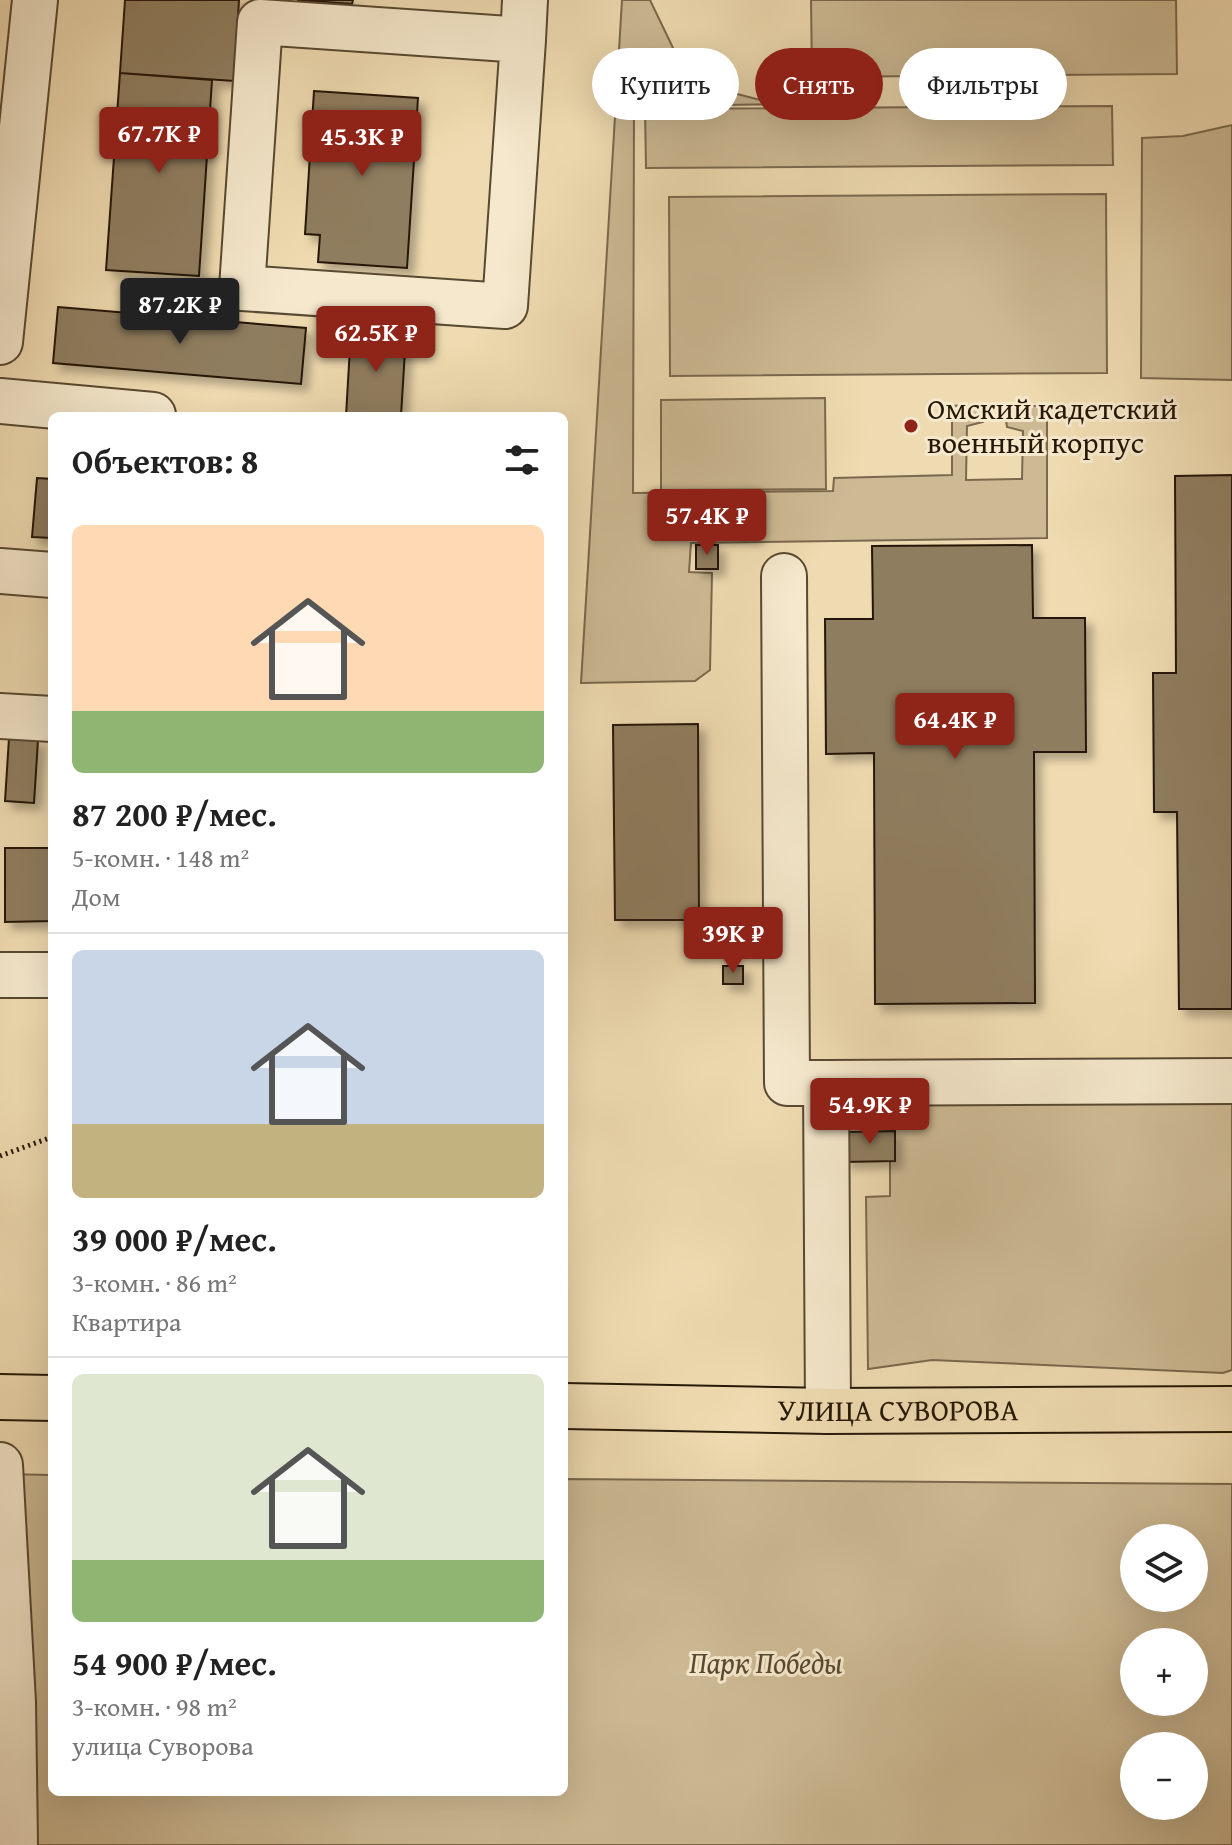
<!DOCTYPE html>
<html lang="ru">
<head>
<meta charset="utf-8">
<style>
  body { margin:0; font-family:"Gentium Book Plus",serif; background:#f6f6f6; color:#222; height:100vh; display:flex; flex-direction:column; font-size:30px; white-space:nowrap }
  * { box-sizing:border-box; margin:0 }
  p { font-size:26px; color:#767676 }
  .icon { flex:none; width:44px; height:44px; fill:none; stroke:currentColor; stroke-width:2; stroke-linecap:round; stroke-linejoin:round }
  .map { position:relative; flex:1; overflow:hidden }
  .sheet { position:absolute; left:48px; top:412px; width:520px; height:1384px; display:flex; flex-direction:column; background:#fff; border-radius:12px; box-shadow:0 8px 32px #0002 }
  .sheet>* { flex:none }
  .banner { position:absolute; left:592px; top:48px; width:520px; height:72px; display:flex; gap:16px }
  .buttons { position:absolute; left:1120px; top:1524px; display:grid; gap:16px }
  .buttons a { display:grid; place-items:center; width:88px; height:88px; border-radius:50%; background:#fff; box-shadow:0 8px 32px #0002; font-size:40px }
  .price { position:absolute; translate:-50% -68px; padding:0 18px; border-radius:8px; background:#8f2418; color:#fff; font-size:26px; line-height:52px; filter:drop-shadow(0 2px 4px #0008) }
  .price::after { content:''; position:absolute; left:50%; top:48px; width:24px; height:18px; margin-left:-12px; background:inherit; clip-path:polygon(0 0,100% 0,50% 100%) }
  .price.selected { background:#222; color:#fff }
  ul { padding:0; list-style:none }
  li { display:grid; align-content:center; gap:16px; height:424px; padding:0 24px }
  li+li { border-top:2px solid #e0e0e0 }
  li span { display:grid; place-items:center; height:248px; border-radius:12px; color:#555 }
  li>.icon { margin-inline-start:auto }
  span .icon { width:144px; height:144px; fill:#fffc; stroke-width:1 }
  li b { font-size:34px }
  h2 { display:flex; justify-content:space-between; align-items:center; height:96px; padding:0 24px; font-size:34px }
  .tag { padding:0 28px; border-radius:36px; background:#fff; box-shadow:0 8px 32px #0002; font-size:28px; line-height:72px }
  .tag.selected { background:#8f2418; color:#fff }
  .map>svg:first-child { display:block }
  .green { fill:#cdba94; stroke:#7a694e; stroke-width:2; fill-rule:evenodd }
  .building { fill:#8f7d5f; stroke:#261807; stroke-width:2; filter:url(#shadow) }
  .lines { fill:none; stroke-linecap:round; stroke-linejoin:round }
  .minor-casing { stroke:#584932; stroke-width:48 }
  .major-casing { stroke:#261807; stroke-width:48 }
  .path { stroke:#261807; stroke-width:5; stroke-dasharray:2 4; stroke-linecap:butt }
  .minor { stroke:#f5e8cc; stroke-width:44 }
  .major { stroke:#efdbb1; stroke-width:44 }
  .poi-dot { fill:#8f2418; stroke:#f5e8cc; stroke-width:3 }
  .labels { text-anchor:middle; stroke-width:6; stroke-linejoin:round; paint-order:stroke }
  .poi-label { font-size:30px; fill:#261807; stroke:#f5e8cc; text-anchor:start }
  .street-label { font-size:30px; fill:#261807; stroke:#f5e8cc }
  .park-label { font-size:30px; font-style:italic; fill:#584931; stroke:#f5e8cc }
</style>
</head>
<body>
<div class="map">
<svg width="1232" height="1845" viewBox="0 0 1232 1845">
  <defs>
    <filter id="shadow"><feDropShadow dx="7" dy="7" stdDeviation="4" flood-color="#0004"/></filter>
  </defs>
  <rect width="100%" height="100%" fill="#efdbb1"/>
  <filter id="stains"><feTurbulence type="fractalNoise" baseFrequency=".0025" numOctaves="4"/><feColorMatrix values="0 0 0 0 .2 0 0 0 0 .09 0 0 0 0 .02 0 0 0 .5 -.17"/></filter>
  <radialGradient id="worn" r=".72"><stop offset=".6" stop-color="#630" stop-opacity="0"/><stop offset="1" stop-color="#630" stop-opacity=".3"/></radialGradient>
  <path class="green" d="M622,0H650L675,52L726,91L775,104L634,107L633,493L833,491L834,478L952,475V406L983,404V422L967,426L966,480L1022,479L1023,431L1007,427L1004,406H1047V538L691,543L689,572L712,573L710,670L695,681L581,683Z
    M811,0H1176L1177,74L812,77Z
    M1112,106L1113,165L646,168L645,109Z
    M1232,125V380L1141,378L1142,138L1183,136Z
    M1106,194L1107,373L670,376L669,197Z
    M825,398L826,489L661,490V400Z
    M1232,1088V1370L1223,1373L932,1360L868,1369L866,1197L890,1196V1089Z
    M0,1474L52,1475V1792H564V1479L1232,1484V1845H0ZM1134,1538H1194V1598H1134ZM1134,1642H1194V1702H1134ZM1134,1746H1194V1806H1134Z"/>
  <path class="building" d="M125,0H239L234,81L120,73Z
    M297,0H353L352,4Z
    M120,73L212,80L199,276L106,270Z
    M314,91L418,98L407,268L318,262L320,235L305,234Z
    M58,307L306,328L301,384L53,363Z
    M351,330L406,334L401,416H346Z
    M1232,475V1009H1179L1177,812H1154L1153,673H1176L1175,476Z
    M37,478L52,479V538L32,537Z
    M696,545H718V569H696Z
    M1032,545L1033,618H1085L1086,752H1034L1035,1003L875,1004L874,753L826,754L825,619H873L872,546Z
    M698,724L699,920H615L613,725Z
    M9,738L38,740L34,803L5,801Z
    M5,848H52V921L5,922Z
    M723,966H743V984H723Z
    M895,1131V1161L844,1162V1132Z"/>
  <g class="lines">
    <defs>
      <path id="minor" d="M523,40L260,22L242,288L505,306L523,40L525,0
        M0,342L35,0
        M0,401L153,415
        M0,571L52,575
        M784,576L787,1083H826L828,1411
        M0,716L52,719
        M0,975H52
        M826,1083L1232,1081
        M0,1465L13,1702L15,1845"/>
      <g id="major">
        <path d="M0,1397L52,1398"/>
        <path id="s1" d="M564,1406L828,1411L1232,1409"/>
      </g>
    </defs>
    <use href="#minor" class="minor-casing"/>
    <use href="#major" class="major-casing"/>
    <path class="path" d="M0,1156L52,1137"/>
    <use href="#minor" class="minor"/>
    <use href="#major" class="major"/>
  </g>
  <circle class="poi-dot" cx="911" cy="426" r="8"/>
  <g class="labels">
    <g class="poi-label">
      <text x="927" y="419">Омский кадетский<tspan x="927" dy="34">военный корпус</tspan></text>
    </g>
    <g class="street-label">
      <text dy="10" stroke="none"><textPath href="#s1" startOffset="334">УЛИЦА СУВОРОВА</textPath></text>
    </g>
    <g class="park-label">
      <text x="766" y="1673">Парк Победы</text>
    </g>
  </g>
  <rect width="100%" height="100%" filter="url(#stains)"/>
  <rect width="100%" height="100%" fill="url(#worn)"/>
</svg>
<div class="buttons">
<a><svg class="icon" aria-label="layers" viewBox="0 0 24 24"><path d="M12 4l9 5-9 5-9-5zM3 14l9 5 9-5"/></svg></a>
<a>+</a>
<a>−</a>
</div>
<b class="price" style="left:159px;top:175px">67.7K ₽</b>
<b class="price" style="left:362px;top:178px">45.3K ₽</b>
<b class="price selected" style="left:180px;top:346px">87.2K ₽</b>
<b class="price" style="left:376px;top:374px">62.5K ₽</b>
<b class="price" style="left:707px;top:557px">57.4K ₽</b>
<b class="price" style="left:955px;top:761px">64.4K ₽</b>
<b class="price" style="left:733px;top:975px">39K ₽</b>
<b class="price" style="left:870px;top:1146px">54.9K ₽</b>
<div class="banner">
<a class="tag">Купить</a>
<a class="tag selected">Снять</a>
<a class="tag">Фильтры</a>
</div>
<section class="sheet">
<h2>Объектов: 8<svg class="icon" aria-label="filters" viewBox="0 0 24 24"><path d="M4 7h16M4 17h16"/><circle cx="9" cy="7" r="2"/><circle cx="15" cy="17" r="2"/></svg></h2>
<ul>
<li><span style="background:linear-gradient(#ffd9b3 75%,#8fb573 0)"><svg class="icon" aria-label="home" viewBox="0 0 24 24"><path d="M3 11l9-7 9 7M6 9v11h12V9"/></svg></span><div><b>87 200 ₽/мес.</b><p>5-комн. · 148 m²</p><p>Дом</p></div></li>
<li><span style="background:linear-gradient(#c9d6e8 70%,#c2b280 0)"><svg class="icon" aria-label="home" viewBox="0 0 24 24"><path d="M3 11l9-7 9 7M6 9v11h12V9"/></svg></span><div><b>39 000 ₽/мес.</b><p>3-комн. · 86 m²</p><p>Квартира</p></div></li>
<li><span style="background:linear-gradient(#dfe7d0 75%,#8fb573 0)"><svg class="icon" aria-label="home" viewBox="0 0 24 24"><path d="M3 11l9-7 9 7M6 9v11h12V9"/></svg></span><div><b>54 900 ₽/мес.</b><p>3-комн. · 98 m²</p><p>улица Суворова</p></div></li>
</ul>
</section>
</div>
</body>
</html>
